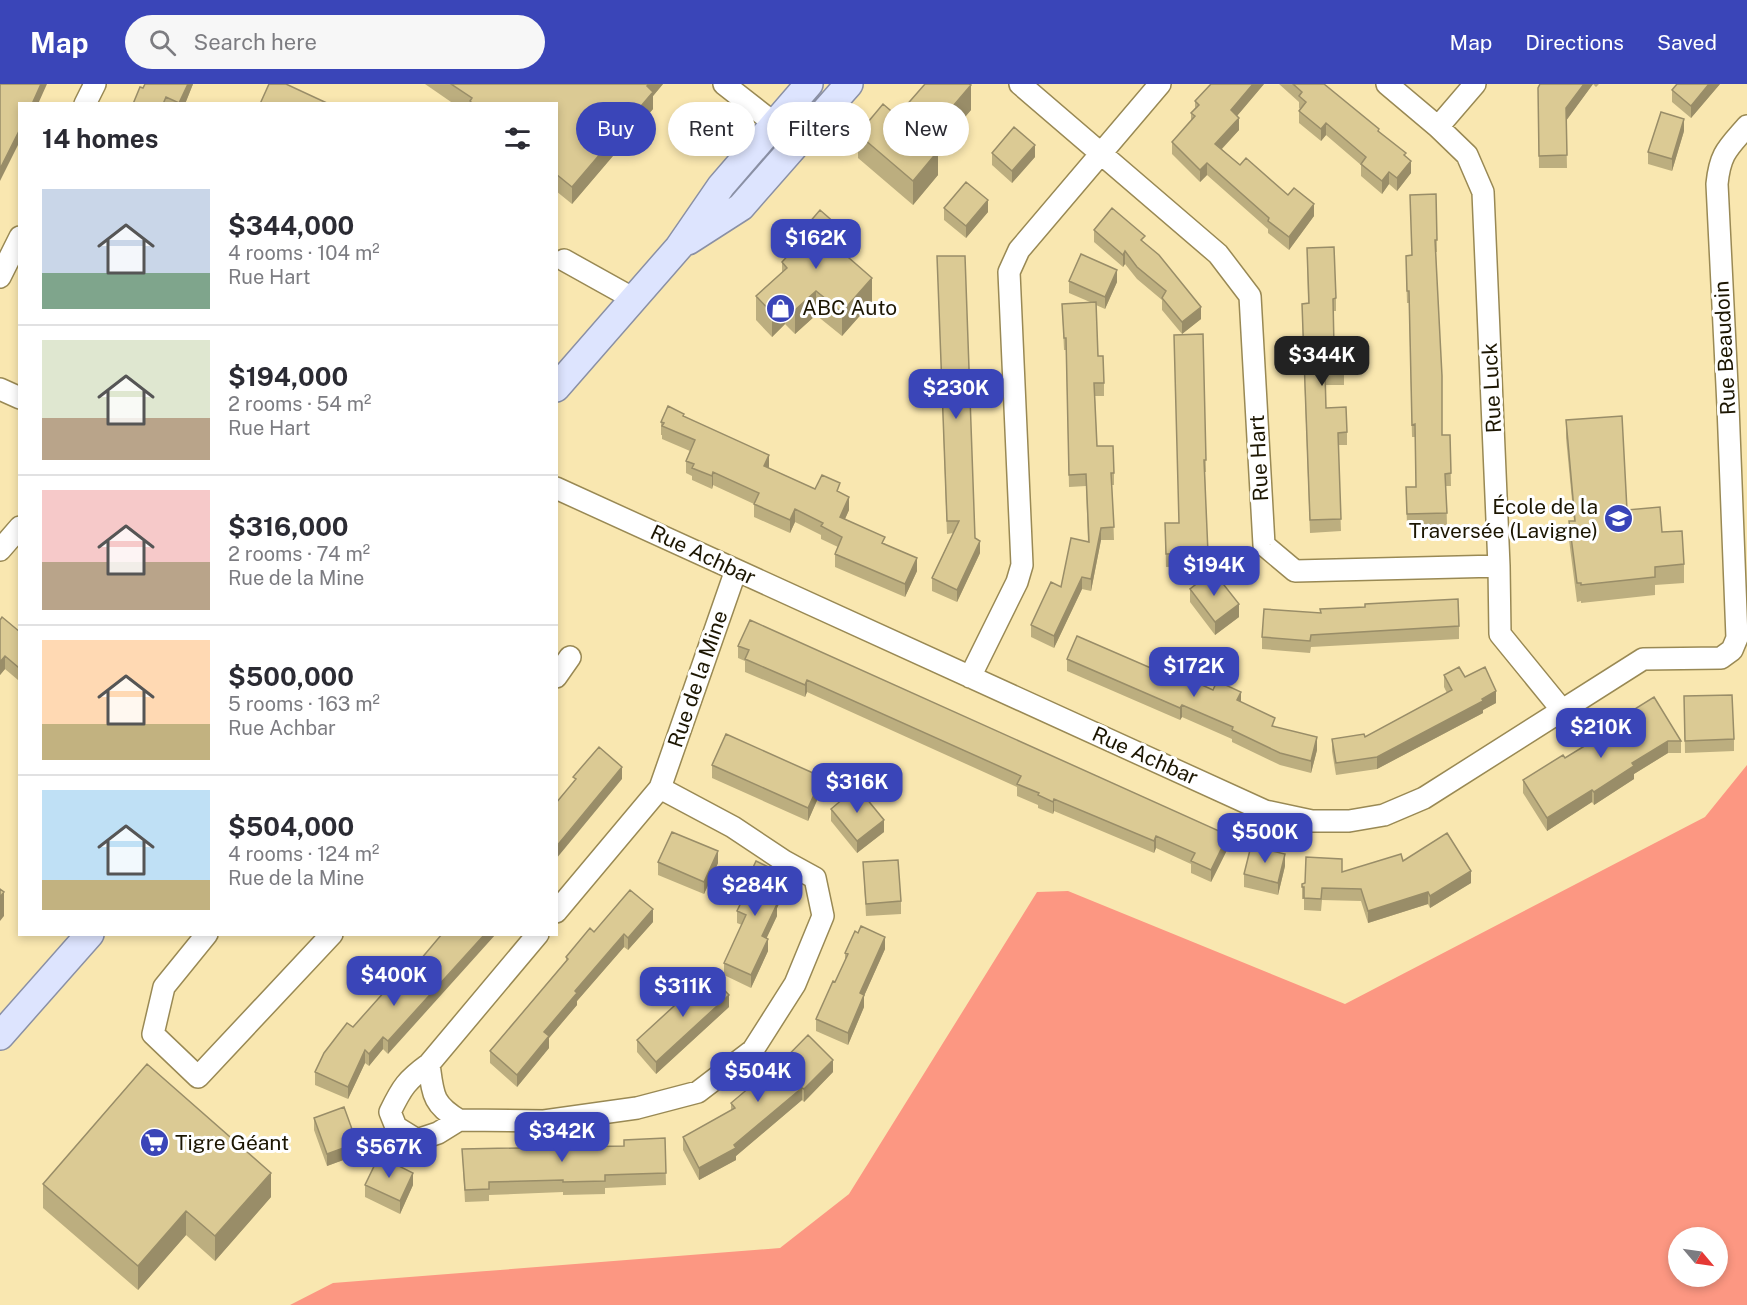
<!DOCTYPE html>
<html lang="en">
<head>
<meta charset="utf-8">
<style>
  body { margin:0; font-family:"Public Sans",sans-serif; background:#f7f7f7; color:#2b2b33; height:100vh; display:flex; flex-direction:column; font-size:22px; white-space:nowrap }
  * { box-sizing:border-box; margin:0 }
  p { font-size:20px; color:#7c7c81 }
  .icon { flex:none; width:33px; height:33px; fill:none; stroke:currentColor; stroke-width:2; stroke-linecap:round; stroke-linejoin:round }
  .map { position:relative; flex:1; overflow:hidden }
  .details { position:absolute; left:18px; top:18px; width:540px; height:834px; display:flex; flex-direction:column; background:#fff; border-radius:0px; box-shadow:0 3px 9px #0003 }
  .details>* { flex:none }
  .guide { position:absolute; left:576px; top:18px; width:570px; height:54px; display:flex; gap:12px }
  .needle { width:39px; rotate:119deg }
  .tools { position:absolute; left:1668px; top:1143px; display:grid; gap:12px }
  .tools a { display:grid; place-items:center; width:60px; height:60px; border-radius:50%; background:#fff; box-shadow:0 3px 9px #0003; font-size:30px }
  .price { position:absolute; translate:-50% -51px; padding:0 14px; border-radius:12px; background:#3a45b8; color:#fff; font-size:20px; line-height:39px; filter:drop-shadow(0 2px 3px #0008) }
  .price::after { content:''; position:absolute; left:50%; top:36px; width:18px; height:14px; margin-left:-9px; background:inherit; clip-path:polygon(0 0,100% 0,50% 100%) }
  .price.current { background:#222; color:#fff }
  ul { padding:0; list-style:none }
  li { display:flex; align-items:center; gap:18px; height:150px; padding:0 24px }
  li+li { border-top:2px solid #e1e1e2 }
  li span { display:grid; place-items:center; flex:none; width:168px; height:120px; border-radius:0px; color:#555 }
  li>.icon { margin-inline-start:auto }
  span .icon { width:72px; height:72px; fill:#fffc; stroke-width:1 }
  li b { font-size:26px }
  h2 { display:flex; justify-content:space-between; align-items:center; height:72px; padding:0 24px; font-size:26px }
  .chip { padding:0 21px; border-radius:27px; background:#fff; box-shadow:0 3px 9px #0003; font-size:21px; line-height:54px }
  .chip.current { background:#3a45b8; color:#fff }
  header { display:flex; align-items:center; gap:36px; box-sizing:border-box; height:84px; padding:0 30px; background:#3a45b8; color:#fff }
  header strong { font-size:28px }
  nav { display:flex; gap:33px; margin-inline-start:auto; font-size:21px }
  .search { width:420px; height:54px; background:#f7f7f7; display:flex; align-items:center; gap:15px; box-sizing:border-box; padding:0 21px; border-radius:33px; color:#7c7c81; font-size:22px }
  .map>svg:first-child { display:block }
  .forest { fill:#fc9782; fill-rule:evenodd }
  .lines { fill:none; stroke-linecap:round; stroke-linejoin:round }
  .minor-casing { stroke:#998954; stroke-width:24 }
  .major-casing { stroke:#8a90a5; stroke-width:30 }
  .minor { stroke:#fff; stroke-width:21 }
  .major { stroke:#dde4fe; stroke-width:27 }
  .wall { fill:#bcae7f }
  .shaded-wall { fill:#998d68 }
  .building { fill:#dbca94; stroke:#998d68; stroke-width:1.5 }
  .labels { text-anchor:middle; stroke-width:6; stroke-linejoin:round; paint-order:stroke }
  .poi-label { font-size:21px; fill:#1c1602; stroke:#fff; text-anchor:start }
  .street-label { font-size:21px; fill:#1c1602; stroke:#fff }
</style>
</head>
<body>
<header>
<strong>Map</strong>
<div class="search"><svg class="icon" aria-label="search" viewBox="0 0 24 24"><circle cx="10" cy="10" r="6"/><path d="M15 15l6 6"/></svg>Search here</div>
<nav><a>Map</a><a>Directions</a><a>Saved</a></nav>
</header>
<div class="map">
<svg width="1747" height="1221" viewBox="0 0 1747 1221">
  <rect width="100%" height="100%" fill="#f9e7b0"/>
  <path class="forest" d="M1747,681V1221H290L333,1199L780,1164L849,1110L1037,808L1068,807L1345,920L1705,733ZM1678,1154H1718V1192H1678Z"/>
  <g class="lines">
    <defs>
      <path id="minor" d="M724,0L775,40
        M1020,0L1218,170L1250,212L1264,461L1295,487L1499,482
        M1387,0L1438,43L1467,71L1483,108L1499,482L1500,550L1562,626
        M85,20L95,0
        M1438,43L1475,0
        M564,176L634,215
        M0,193L20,153
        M0,305L20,314
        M556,404L1265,727L1312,737H1349L1384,731L1424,714L1643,575L1721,574L1732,566L1737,554L1728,322L1717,100C1720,69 1728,64 1747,42
        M0,466L20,443
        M556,593L570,573
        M970,593L1017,498L1022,481L1009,188L1019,166L1160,0
        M556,828L660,704L736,486
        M207,850L164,903L153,950L198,993L332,850
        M538,850L429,980C407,996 402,1003 390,1028L396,1043L417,1056L438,1049L459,1036L544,1037L637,1024L698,1008L753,966L795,900L823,832L815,794L784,777L733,743L660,704
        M429,980C433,1010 432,1020 459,1036"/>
      <path id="major" d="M688,157L741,123L849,0
        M556,304L679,163L721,102L809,0
        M0,952L90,850"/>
    </defs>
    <use href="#minor" class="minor-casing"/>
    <use href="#major" class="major-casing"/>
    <use href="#minor" class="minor"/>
    <use href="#major" class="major"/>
  </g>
  <path class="wall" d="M145,0H193L185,20H133Z
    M425,0H663L653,12V25L572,120L556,107V20H454Z
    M1211,0H1264L1237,32L1239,46L1222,65L1240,81L1288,111L1314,132L1289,166L1268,149V145L1207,91L1200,98L1172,70V58L1191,37V29L1195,24V17Z
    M1279,0H1324L1379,48L1406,73L1411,89L1397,107L1389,100L1382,110L1361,92V81L1326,51L1321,57L1299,39V27L1300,25L1299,24V18Z
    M1540,0H1599L1596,3L1593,0L1566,36L1567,84H1539L1538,4Z
    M1720,0L1691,34L1672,18V6Z
    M971,26L937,66L938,91L913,121L858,74V50L897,32Z
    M1684,47L1672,87L1648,80V68Z
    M992,69L1035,73L1012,99L992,81Z
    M1436,110L1437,168H1436L1442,351H1450L1451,402H1446L1447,441L1407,442L1406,403H1416L1415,353H1412L1409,219H1407L1406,184Z
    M944,124L988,128L966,154L944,136Z
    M1094,146L1145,159L1201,235L1182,250L1162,226V216L1137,195L1125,180L1123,183L1094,158Z
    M789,162L844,170L872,218L842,252L816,231L795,250L785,240L772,253L756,236V212L782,188V178L789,170Z
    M1307,164L1336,214V227H1333L1334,263L1344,288V301H1326V324L1347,348V361H1338L1341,447L1310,449L1302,232L1308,219Z
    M937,172L975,454L980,469L957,518L932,507V494L953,449L947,450Z
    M1069,197L1117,198L1105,225L1096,221L1098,272L1104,299V312H1095L1097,362L1114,389V401H1112L1114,456H1101L1091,507L1082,505L1054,564L1031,553V541L1061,503L1088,458L1086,402L1069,403L1066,266H1064L1062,220L1090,218L1069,209Z
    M1203,250L1206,388H1205L1208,482L1166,483L1165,439H1179Z
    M684,332L769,384L815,405L840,408L849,426L845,435L885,460L917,487L905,513L835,483V470L838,463L821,455V451L795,438L790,449L754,433V420L713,401L712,405L692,396V392L686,389V377L690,367L662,355V351H661V338Z
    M1566,336L1627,426L1662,448L1684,480V499L1655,501V511L1581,519V517L1577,518L1569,456V437H1574L1566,354Z
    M1190,505L1239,533L1215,551L1190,518Z
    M0,536L20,548L18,596L5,585L0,591Z
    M1459,542V555L1311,563L1310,569L1262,565V553Z
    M738,562L1228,764L1211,798L1191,789V780L1156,764L1154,769L1054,727L1053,730L1038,724V721L1017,712V703L807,608L805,613L745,588V577L738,574Z
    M1067,575L1160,588L1241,618L1275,643L1317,666L1311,689L1280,681L1232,658V655L1182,633L1180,636L1067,587Z
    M1444,591L1465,593L1496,619L1483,626V629L1377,685L1336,691L1332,667V655L1365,653L1447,609L1444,603Z
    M1684,612L1734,655V667L1685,669Z
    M1614,638L1681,657V669H1668L1634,690V695L1594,721L1592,718L1547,747L1523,709V696L1565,674L1614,643Z
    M712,681L822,705L808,737L712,694Z
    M831,725L884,748L857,769L831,737Z
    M1403,777L1471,799L1430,824L1428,820L1368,839L1361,817L1322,816L1321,827L1304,826V815H1302V800L1342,788Z
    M658,778L718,779L704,810L658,791Z
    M863,778L901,817V830L866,832Z
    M1285,782L1278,811L1244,803V790Z
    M746,799L787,804L777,824V832L766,854L768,867L751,904L724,891V879L742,841L737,839V827L746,808Z
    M653,838L628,866L624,863L577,917V921L549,954V964L517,1003L490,979V967L566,877V873L594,848Z
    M885,865L864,912V923L848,961L816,947V935L845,878V869Z
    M394,897L388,970L383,965L369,982L365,979L348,1015L315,1001V988Z
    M729,923L656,990L637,968V956Z
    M833,988L804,1018L802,1016L736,1072V1076L699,1096L683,1066V1053L731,1027V1019L765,995Z
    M314,1034L357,1071L327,1082L314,1046Z
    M665,1054L666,1101L605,1104V1110L563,1111V1108L489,1111V1117L465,1118L462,1065L624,1062Z
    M43,1100L271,1113L215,1177L186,1151L138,1206L43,1124Z
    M365,1101H413L400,1130L365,1113Z"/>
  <path class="shaded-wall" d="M41,0H47L38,20H32Z
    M188,0H193L185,20L179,19Z
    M649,0H663L653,12V25L572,120V103Z
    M1253,0H1264L1231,39V26Z
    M1584,0H1593L1566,37V24Z
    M1709,0H1720L1691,34V22Z
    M971,1V26L925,79V55Z
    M1239,34V46L1215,72V60Z
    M1684,35V47L1672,87V75Z
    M1326,39V51L1321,57V45Z
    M20,45V57L0,97V85Z
    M1035,61V73L1012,99V87Z
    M938,67V91L913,121V97Z
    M1411,77V89L1397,107V94Z
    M1207,79V91L1200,98V86Z
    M1389,88V100L1382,110V97Z
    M988,116V128L966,154V142Z
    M1314,120V132L1289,166V153Z
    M844,147V171L833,160Z
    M1125,167V180L1123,183V171Z
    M1117,186V198L1105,225V213Z
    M872,194V218L842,252V228Z
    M816,207V231L795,250V226Z
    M785,216V240L772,253V229Z
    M1201,223V235L1182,250V238Z
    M769,371V384L764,382Z
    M713,388V401L712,405V392Z
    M849,413V426L840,446V433Z
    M795,425V438L790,449V436Z
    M1101,444V456L1091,507V495Z
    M980,457V469L957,518V506Z
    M917,474V487L905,513V500Z
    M1082,493V505L1054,564V552Z
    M1239,520V533L1215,551V538Z
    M5,572V585L0,591V578Z
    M20,581V594L18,596V583Z
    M807,596V608L805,613V601Z
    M1496,607V619L1483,626V629L1377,685V673Z
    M1241,608V620L1237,616Z
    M1182,621V633L1180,636V624Z
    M1317,653V666L1311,689V677Z
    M1668,657V669L1634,690V695L1594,721V708L1632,679Z
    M622,683V695L556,775V763Z
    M822,693V705L808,737V724Z
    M1592,706V718L1547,747V734Z
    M1054,715V727L1053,730V718Z
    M884,736V748L857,769V757Z
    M1228,751V764L1211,798V786Z
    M1156,752V764L1154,769V757Z
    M718,767V779L704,810V798Z
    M1285,770V782L1278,811V799Z
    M1471,787V799L1430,824V812Z
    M787,792V804L777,824V832L762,864V852L774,818Z
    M4,808V832L0,837V813Z
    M1428,808V820L1368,839V827Z
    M653,825V838L628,866V854Z
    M485,850H496L388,970V957Z
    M624,850V863L577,917V921L549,954V964L517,1003V991L544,948L575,907Z
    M885,853V865L864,912V923L848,961V949L860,909Z
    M768,855V867L751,904V891Z
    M729,911V923L656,990V978Z
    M383,953V965L369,982V970Z
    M365,966V979L348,1015V1003Z
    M833,976V988L804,1018V1005Z
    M802,1004V1016L736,1072V1076L699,1096V1084L734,1061Z
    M357,1059V1071L327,1082V1070Z
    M271,1089V1113L215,1177V1152Z
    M413,1089V1101L400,1130V1117Z
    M186,1127V1151L138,1206V1182Z"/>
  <path class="building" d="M0,0H41L32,20H20V45L0,85Z
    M145,0H188L179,19L166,13L163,20H133L140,3L143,4Z
    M269,0H286L329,20H260Z
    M451,0H649L647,2L653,8L572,103L556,90V20H473L470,17L472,14Z
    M925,0H969L971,1L925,55L938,67L913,97L858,50L883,20L897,32Z
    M1211,0H1253L1231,26L1239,34L1215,60L1240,81L1246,74L1288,111L1294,104L1314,120L1289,153L1268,137L1269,134L1207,79L1200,86L1172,58L1195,32L1191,29L1199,21L1195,17Z
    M1293,0H1324L1379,45L1378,47L1406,69L1404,71L1411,77L1397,94L1389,88L1382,97L1361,80L1366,73L1326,39L1321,45L1299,27L1306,18L1299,12L1302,8Z
    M1540,0H1584L1566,24L1567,71L1539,72L1538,4Z
    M1677,0H1709L1691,22L1672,6Z
    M1661,28L1684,35L1672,75L1648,68Z
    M1014,43L1035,61L1012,87L992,69Z
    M966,98L988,116L966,142L944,124Z
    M1436,110L1437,156H1435L1442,292V351H1450L1451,389L1445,390L1447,429L1407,430L1406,403H1416L1415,340L1412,341L1409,207H1407L1406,172L1412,171L1410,111Z
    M1112,124L1145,152L1141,156L1159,171L1201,223L1182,238L1162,214L1166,207L1137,183L1125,167L1123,171L1094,146Z
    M820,126L844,147L833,160L872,194L842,228L816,207L795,226L785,216L772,229L756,212L787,184L782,178L794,165L789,162Z
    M1334,163L1336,214L1333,215L1334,263H1343L1344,288L1325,289L1326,324L1346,323L1347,348L1338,349L1341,435L1310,436L1302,220L1309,219L1307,164Z
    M1081,170L1117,186L1105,213L1069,197Z
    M937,172H965L975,454L980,457L957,506L932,494L959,437H947Z
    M1096,218L1098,272H1103L1104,299H1094L1097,362H1113L1114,389H1111L1114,443L1101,444L1091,495L1082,493L1054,552L1031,541L1051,498L1061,503L1071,454L1089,458L1086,390L1069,391L1066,254H1064L1062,220Z
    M1203,250L1206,376H1204L1208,469L1166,470L1165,439H1179L1174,251Z
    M668,322L684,330L683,332L769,371L764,382L815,405L822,391L840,399L837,407L849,413L840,433L885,453L882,459L917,474L905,500L835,470L842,453L821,442L823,439L795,425L790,436L754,420L759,409L713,388L712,392L692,384L694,380L686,377L695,356L662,342L664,339L661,338Z
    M1622,332L1627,426L1660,423L1662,448L1682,447L1684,480L1655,483V493L1581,501V499H1577L1569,437H1575L1566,336Z
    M1213,487L1239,520L1215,538L1190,505Z
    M1458,515L1459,542L1311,551L1310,557L1262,553L1264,525L1321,529L1320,525L1365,523V520Z
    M2,533L20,548V581L18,583L5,572L0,578V536Z
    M750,536L1228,751L1211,786L1191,777L1195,769L1156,752L1154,757L1054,715L1053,718L1038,711L1039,709L1017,700L1021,692L807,596L805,601L745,575L749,566L738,562Z
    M1077,552L1160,588L1162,583L1213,606L1217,597L1241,608L1237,616L1275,634L1272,642L1317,653L1311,677L1280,669L1232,646L1233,643L1182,621L1180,624L1067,575Z
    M1459,583L1465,593L1485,583L1496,607L1482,615L1483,617L1377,673L1336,679L1332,655L1364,650L1365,653L1452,606L1444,591Z
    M1732,611L1734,655L1685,657L1684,612Z
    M1654,613L1681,657H1668L1632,679L1634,682L1594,708L1592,706L1547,734L1523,696L1563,671L1565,674L1591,658L1616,642L1614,638Z
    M726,650L822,693L808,724L712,681Z
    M599,663L622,683L556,763V719L576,695L573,693Z
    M857,703L884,736L857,757L831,725Z
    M672,748L718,767L704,798L658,778Z
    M1447,749L1471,787L1430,812L1428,808L1368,827L1361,805L1322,804L1321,815L1304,814V803H1302V800L1305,799L1306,773L1342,775V788L1401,770L1403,777Z
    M1251,762L1285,770L1278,799L1244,790Z
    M898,776L901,817L866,820L863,778Z
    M756,777L787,792L774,818L777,820L762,852L768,855L751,891L724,879L746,831L737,827L750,800L746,799Z
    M0,805L4,808L0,813Z
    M630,806L653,825L628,854L624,850L575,907L577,909L544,948L549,952L517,991L490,967L568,875L566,873L590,844L594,848Z
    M861,842L885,853L860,909L864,911L848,949L816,935L833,897L835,898L848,870L845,869L855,847L858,849Z
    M442,850H485L388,957L383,953L369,970L365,966L348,1003L315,988L324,969L347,939L353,943L394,897L399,901Z
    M709,890L729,911L656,978L637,956Z
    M808,951L833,976L804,1005L802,1004L734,1061L736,1064L699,1084L683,1053L735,1024L731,1019L763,992L765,995Z
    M147,980L271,1089L215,1152L186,1127L138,1182L43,1100Z
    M344,1023L357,1059L327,1070L314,1034Z
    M665,1054L666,1089L605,1091V1097L563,1098V1096L489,1098V1105L465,1106L462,1065L624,1062V1056Z
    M379,1072L413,1089L400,1117L365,1101Z"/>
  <defs>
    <symbol id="shop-disc" viewBox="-11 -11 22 22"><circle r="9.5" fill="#3a45b8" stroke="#fff"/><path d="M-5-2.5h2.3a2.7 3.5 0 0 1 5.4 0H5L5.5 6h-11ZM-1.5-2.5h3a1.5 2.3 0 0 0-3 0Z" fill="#fff"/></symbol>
    <symbol id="school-disc" viewBox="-11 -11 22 22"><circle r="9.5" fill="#3a45b8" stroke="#fff"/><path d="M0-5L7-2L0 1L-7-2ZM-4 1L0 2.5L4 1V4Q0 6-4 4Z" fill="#fff"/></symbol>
    <symbol id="supermarket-disc" viewBox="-11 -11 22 22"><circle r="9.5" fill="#3a45b8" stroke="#fff"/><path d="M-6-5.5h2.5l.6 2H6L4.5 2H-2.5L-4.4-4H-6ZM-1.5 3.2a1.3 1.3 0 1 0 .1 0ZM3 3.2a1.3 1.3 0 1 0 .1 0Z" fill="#fff"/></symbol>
  </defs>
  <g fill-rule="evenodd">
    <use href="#shop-disc" x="764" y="208" width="33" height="33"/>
    <use href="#school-disc" x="1602" y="418" width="33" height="33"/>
    <use href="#supermarket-disc" x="138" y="1042" width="33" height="33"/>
  </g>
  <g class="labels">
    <g class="poi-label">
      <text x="802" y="231">ABC Auto</text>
      <text x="1598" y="430" text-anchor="end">École de la<tspan x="1598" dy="24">Traversée (Lavigne)</tspan></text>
      <text x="175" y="1066">Tigre Géant</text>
    </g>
    <g class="street-label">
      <text transform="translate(1725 264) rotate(-93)" y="7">Rue Beaudoin</text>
      <text transform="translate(1492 304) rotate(-93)" y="7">Rue Luck</text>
      <text transform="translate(1259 374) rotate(-93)" y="7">Rue Hart</text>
      <text transform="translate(703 471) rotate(25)" y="7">Rue Achbar</text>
      <text transform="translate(698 595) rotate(-71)" y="7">Rue de la Mine</text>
      <text transform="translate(1145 672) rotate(24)" y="7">Rue Achbar</text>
    </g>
  </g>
</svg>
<div class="tools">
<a><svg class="needle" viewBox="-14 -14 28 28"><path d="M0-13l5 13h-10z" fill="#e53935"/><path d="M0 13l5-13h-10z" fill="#7c7c81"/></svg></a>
</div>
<b class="price" style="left:816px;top:186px">$162K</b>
<b class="price current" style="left:1322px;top:303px">$344K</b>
<b class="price" style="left:956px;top:336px">$230K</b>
<b class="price" style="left:1214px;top:513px">$194K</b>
<b class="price" style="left:1194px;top:614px">$172K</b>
<b class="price" style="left:1601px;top:675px">$210K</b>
<b class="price" style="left:857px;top:730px">$316K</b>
<b class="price" style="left:1265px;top:780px">$500K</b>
<b class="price" style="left:755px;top:833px">$284K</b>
<b class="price" style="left:394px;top:923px">$400K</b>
<b class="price" style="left:683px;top:934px">$311K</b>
<b class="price" style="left:758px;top:1019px">$504K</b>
<b class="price" style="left:562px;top:1079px">$342K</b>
<b class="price" style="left:389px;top:1095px">$567K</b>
<div class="guide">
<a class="chip current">Buy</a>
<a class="chip">Rent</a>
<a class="chip">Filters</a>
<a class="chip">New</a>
</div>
<section class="details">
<h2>14 homes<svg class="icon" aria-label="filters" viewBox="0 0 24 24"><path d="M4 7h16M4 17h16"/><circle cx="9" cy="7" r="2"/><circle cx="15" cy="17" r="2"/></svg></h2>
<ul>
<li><span style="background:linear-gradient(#c9d6e8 70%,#7fa58c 0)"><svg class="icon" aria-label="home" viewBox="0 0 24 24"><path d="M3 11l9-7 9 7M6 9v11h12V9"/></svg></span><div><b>$344,000</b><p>4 rooms · 104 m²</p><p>Rue Hart</p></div></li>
<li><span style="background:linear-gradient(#dfe7d0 65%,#b9a48a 0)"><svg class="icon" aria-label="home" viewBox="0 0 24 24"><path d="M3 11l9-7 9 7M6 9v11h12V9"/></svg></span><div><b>$194,000</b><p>2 rooms · 54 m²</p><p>Rue Hart</p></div></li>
<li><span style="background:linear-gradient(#f6c9c9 60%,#b9a48a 0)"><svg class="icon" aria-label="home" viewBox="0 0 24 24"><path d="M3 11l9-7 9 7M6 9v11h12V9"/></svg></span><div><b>$316,000</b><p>2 rooms · 74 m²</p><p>Rue de la Mine</p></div></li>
<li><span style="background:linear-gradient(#ffd9b3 70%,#c2b280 0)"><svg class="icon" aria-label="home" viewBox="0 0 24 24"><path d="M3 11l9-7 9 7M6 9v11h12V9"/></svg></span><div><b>$500,000</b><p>5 rooms · 163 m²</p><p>Rue Achbar</p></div></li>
<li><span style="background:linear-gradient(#bfe0f5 75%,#c2b280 0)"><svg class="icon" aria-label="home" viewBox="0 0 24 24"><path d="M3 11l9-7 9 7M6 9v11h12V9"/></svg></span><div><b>$504,000</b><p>4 rooms · 124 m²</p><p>Rue de la Mine</p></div></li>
</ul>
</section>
</div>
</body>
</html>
